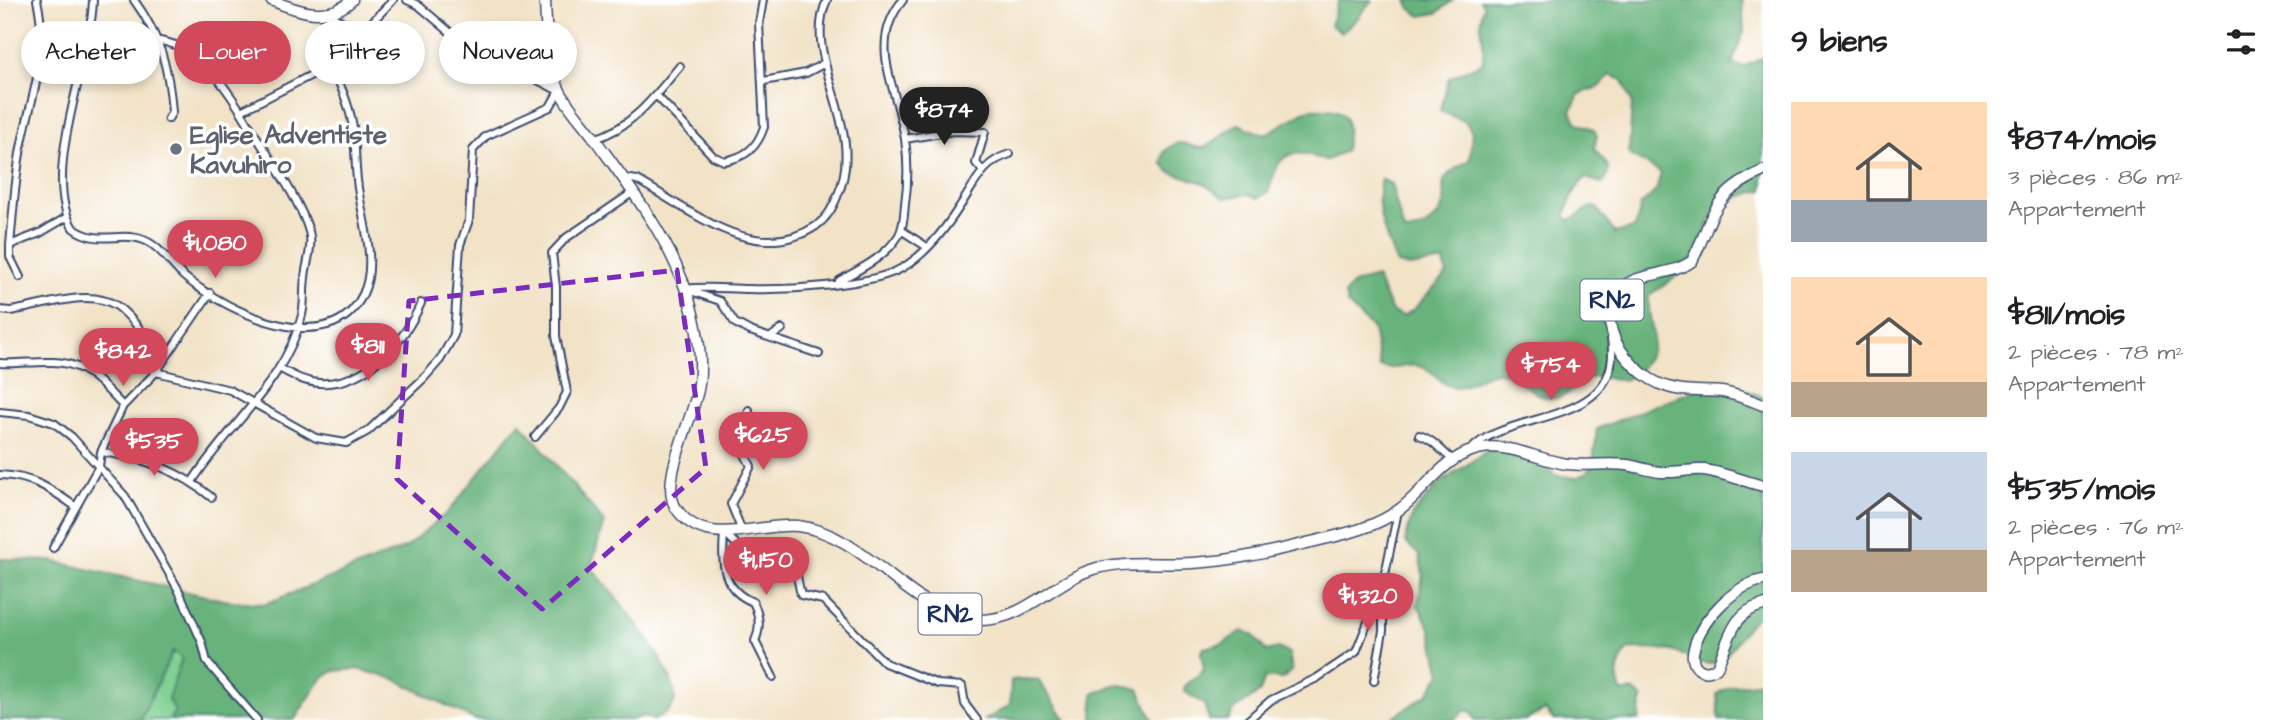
<!DOCTYPE html>
<html lang="fr">
<head>
<meta charset="utf-8">
<style>
  body { margin:0; font-family:"Architects Daughter",sans-serif; background:#f2f2f2; color:#202124; height:100vh; display:flex; flex-direction:column; font-size:26px; white-space:nowrap }
  * { box-sizing:border-box; margin:0 }
  p { font-size:23px; color:#757577 }
  .icon { flex:none; width:38px; height:38px; fill:none; stroke:currentColor; stroke-width:2; stroke-linecap:round; stroke-linejoin:round }
  .map { position:relative; flex:1; overflow:hidden }
  .sheet { display:flex; flex-direction:column; background:#fff; width:525px }
  .sheet>* { flex:none }
  .hud { position:absolute; left:21px; top:21px; width:665px; height:63px; display:flex; gap:14px }
  .price { position:absolute; translate:-50% -60px; padding:0 16px; border-radius:24px; background:#d1495b; color:#fff; font-size:23px; line-height:46px; filter:drop-shadow(0 2px 4px #0008) }
  .price::after { content:''; position:absolute; left:50%; top:42px; width:21px; height:16px; margin-left:-10px; background:inherit; clip-path:polygon(0 0,100% 0,50% 100%) }
  .price.active { background:#222; color:#fff }
  ul { padding:0; list-style:none }
  li { display:flex; align-items:center; gap:21px; height:175px; padding:0 28px }
  li span { display:grid; place-items:center; flex:none; width:196px; height:140px; border-radius:0px; color:#555 }
  li>.icon { margin-inline-start:auto }
  span .icon { width:84px; height:84px; fill:#fffc; stroke-width:1 }
  li b { font-size:30px }
  h2 { display:flex; justify-content:space-between; align-items:center; height:84px; padding:0 28px; font-size:30px }
  .chip { padding:0 24px; border-radius:32px; background:#fff; box-shadow:0 4px 10px #0003; font-size:24px; line-height:63px }
  .chip.active { background:#d1495b; color:#fff }
  main { display:flex; flex:1; min-height:0 }
  .map>svg:first-child { display:block }
  .green { fill:#80d192; stroke:#4e8078; stroke-width:2 }
  .forest { fill:#68b37c; stroke:#42716d; stroke-width:2; fill-rule:evenodd }
  .lines { fill:none; stroke-linecap:round; stroke-linejoin:round }
  .minor-casing { stroke:#3b4a6e; stroke-width:10 }
  .trunk-casing { stroke:#3b4a6e; stroke-width:13 }
  .minor { stroke:#fff; stroke-width:6 }
  .trunk { stroke:#fff; stroke-width:10 }
  .marked { fill:none; stroke:#7b2cbf; stroke-width:5; stroke-dasharray:14 9; stroke-linejoin:round }
  .worship-dot { fill:#6b7280; stroke:#fff; stroke-width:2.5 }
  .labels { text-anchor:middle; stroke-width:7; stroke-linejoin:round; paint-order:stroke }
  .shield { fill:#fff; stroke:#5f6d8e; stroke-width:2 }
  .shield-label { font-size:24px; font-weight:bold; fill:#1b2f5e }
  .worship-label { font-size:26px; font-weight:bold; fill:#5b616d; stroke:#fff; text-anchor:start }
</style>
</head>
<body>
<main>
<div class="map">
<svg width="1763" height="720" viewBox="0 0 1763 720">
  <rect width="100%" height="100%" fill="#fff"/>
  <filter id="ink" filterUnits="userSpaceOnUse"><feTurbulence type="fractalNoise" baseFrequency=".0143" numOctaves="2"/><feDisplacementMap in="SourceGraphic" scale="14" xChannelSelector="R" yChannelSelector="G"/><feConvolveMatrix kernelMatrix="1 2 1 2 8 2 1 2 1" color-interpolation-filters="sRGB"/></filter>
  <filter id="wash" filterUnits="userSpaceOnUse"><feTurbulence type="fractalNoise" baseFrequency=".00686" numOctaves="4" result="noise"/><feDisplacementMap in="SourceGraphic" scale="28" xChannelSelector="R" yChannelSelector="G"/><feGaussianBlur stdDeviation="1.57" result="paint"/><feColorMatrix in="noise" values="0 0 0 0 0 0 0 0 0 0 0 0 0 0 0 0 0 1.4 0 .05"/><feComposite in="paint" operator="in"/></filter>
  <g filter="url(#wash)">
    <rect width="100%" height="100%" fill="#f2e3c7"/>
    <path class="green" d="M173,650L182,658L168,699L175,710L170,720H140Z"/>
    <path class="forest" d="M1339,0H1372L1355,21L1341,32L1330,25Z
      M1407,0H1453L1437,13L1421,16L1411,9Z
      M1480,0H1742L1744,31L1732,64L1743,67L1763,58V190C1688,207 1722,234 1680,273C1671,282 1659,288 1649,295C1646,325 1664,340 1642,366C1637,371 1633,376 1626,379C1613,383 1601,373 1590,378C1575,383 1568,401 1549,398C1529,395 1517,371 1497,372C1484,373 1474,383 1462,386C1445,391 1439,377 1426,369C1412,360 1395,372 1380,367L1373,329L1347,304L1345,293L1353,284L1376,277L1392,312L1403,316L1413,310L1447,274L1444,261L1409,267L1397,264C1386,239 1373,205 1381,179L1391,184L1404,232C1419,232 1440,220 1443,204C1445,197 1442,188 1444,181C1448,171 1462,166 1470,159L1472,132L1466,122L1440,111L1449,78L1482,63C1488,43 1475,25 1484,6ZM1610,75L1623,80L1632,102L1629,154L1661,173L1656,191L1641,205L1635,228L1615,233L1597,208L1591,207L1570,220L1565,216C1569,201 1574,189 1585,178L1603,183C1616,165 1602,162 1594,148L1597,136L1594,130L1576,122L1571,111L1579,94L1601,86Z
      M1309,109C1348,107 1351,115 1345,151L1327,160C1319,160 1314,155 1306,154C1276,150 1276,172 1268,192L1258,198L1247,194L1224,198L1204,183L1170,172L1162,163L1164,152C1185,132 1188,152 1206,147L1238,124L1264,135Z
      M1703,386L1740,388L1763,397V613C1745,623 1740,640 1727,654C1709,675 1691,656 1672,651C1658,648 1642,650 1628,649C1618,663 1614,678 1622,693L1633,690L1642,698L1639,720H1554L1545,710L1526,720H1475L1471,711H1465L1453,720H1389L1429,693L1441,673L1430,628L1418,605L1423,574L1419,555L1405,542L1412,515L1439,484L1494,446L1529,450L1554,475L1576,478L1586,473L1593,463L1597,429Z
      M520,422L604,522L591,567C610,591 682,672 674,702C671,711 662,716 654,720L643,716L631,720H475L395,679L357,669L334,671L323,677L294,720H170L175,710L168,699L182,658L173,651L140,720H0V559L52,561L223,600L265,604L407,547L449,511Z
      M1242,631L1253,635L1266,651L1278,648L1289,653L1292,670L1283,679L1265,677L1260,692L1234,710L1228,720H1209L1204,704L1184,691L1185,686L1204,670L1201,653L1204,648L1222,644Z
      M1026,679L1038,680L1066,720H985L1010,705L1011,680Z
      M1763,679V720H1719L1717,694C1737,679 1747,689 1763,679Z
      M1116,684L1139,689L1153,720H1093V694Z"/>
  </g>
  <g filter="url(#ink)">
    <g class="lines">
      <defs>
        <path id="minor" d="M93,0C91,63 40,173 73,228C101,249 126,226 153,245C166,254 174,269 187,279C229,312 331,362 363,294C377,265 364,224 359,194C355,174 356,155 354,136C352,111 342,88 331,65
          M134,0C160,36 169,68 172,112L168,119
          M326,14L350,25L359,34
          M160,41C201,47 229,91 249,125C266,153 304,205 310,236C312,252 306,263 305,278C303,291 305,302 302,315C286,382 227,426 192,482
          M764,81L806,73L825,63
          M656,95L713,156L724,161C746,157 757,148 764,127L759,23L763,0
          M241,111L331,65L393,0
          M946,113L949,132
          M594,139C632,128 655,96 680,66
          M905,139L953,131L985,132L976,163L982,170
          M624,178L637,180C690,209 754,267 816,226C827,218 832,209 837,197C869,128 800,60 827,0
          M901,230L927,247
          M10,245L40,233L67,217
          M20,277L10,257V245C13,213 15,180 21,148C31,94 50,57 37,0
          M839,281C860,269 886,257 899,235C904,226 904,214 905,204C908,183 908,159 905,139C898,89 866,44 903,0
          M0,310L10,311C41,307 89,287 117,306C135,319 148,342 164,359
          M772,336L782,329
          M819,354L750,331L735,323L720,301L685,289C708,286 727,289 749,289C786,290 871,286 902,268C925,255 946,228 960,206C975,184 982,162 1010,154
          M0,363C24,365 54,357 77,367C95,374 110,393 123,406
          M279,368C292,375 304,382 319,383C365,386 405,341 421,303
          M156,372L230,390L316,438L346,443L368,431L425,377L440,360L454,335L460,245L469,220L473,150L486,136L550,107L559,91L526,74L498,67L476,54L418,5L407,0
          M0,412L29,415L54,423L72,437L125,496L178,589L202,642L207,662L257,720
          M1419,435C1433,439 1441,451 1453,460
          M535,437L559,408L567,392L556,336V287L552,253L566,238L632,193
          M1470,451C1505,408 1625,429 1611,339
          M101,452C142,457 179,470 211,497
          M0,475C32,476 51,489 76,507
          M742,531L731,504L751,466L741,447L749,410
          M724,532L738,546L755,550L770,563L796,572L801,595L823,600L885,663L938,684L962,686L965,704L977,720
          M724,532C722,563 721,589 753,602C759,614 761,628 755,641L773,677
          M53,548L99,466L101,452L123,406L156,372L210,293
          M1374,681L1383,631V585
          M1248,720L1271,700L1317,678L1356,652L1383,584L1398,511"/>
        <path id="trunk" d="M271,0C297,11 329,23 352,0
          M545,0C546,28 547,68 561,93C569,108 582,122 592,135C627,184 666,233 686,290C696,320 703,353 699,384C695,417 658,481 676,508C704,551 759,522 798,526C868,534 913,619 980,620C1027,620 1055,579 1097,568C1128,560 1161,565 1192,563C1230,561 1266,553 1303,544C1335,536 1373,530 1400,509C1423,492 1439,465 1466,453C1502,437 1532,459 1567,464C1587,466 1607,463 1627,465C1639,467 1650,471 1661,472C1676,473 1690,469 1704,470C1724,473 1744,481 1763,486
          M1763,171C1709,196 1716,214 1692,261C1671,277 1637,271 1618,291C1609,302 1608,319 1612,332C1619,355 1644,380 1668,387C1685,393 1704,390 1722,392C1736,394 1750,400 1763,405
          M1763,580C1733,586 1698,622 1693,653C1691,669 1706,677 1717,667C1729,641 1732,612 1763,605"/>
      </defs>
      <use href="#minor" class="minor-casing"/>
      <use href="#trunk" class="trunk-casing"/>
      <use href="#minor" class="minor"/>
      <use href="#trunk" class="trunk"/>
    </g>
  </g>
  <path class="marked" d="M677,270L706,468L542,609L397,479L409,301Z"/>
  <circle class="worship-dot" cx="176" cy="149" r="7"/>
  <g class="labels">
    <g class="shield">
      <rect x="1580.5" y="279.5" width="63" height="41" rx="5"/>
      <rect x="918.5" y="593.5" width="63" height="41" rx="5"/>
    </g>
    <g class="shield-label">
      <text x="1612" y="308">RN2</text>
      <text x="950" y="622">RN2</text>
    </g>
    <g class="worship-label">
      <text x="190" y="143">Eglise Adventiste<tspan x="190" dy="30">Kavuhiro</tspan></text>
    </g>
  </g>
</svg>
<b class="price active" style="left:944px;top:147px">$874</b>
<b class="price" style="left:215px;top:280px">$1,080</b>
<b class="price" style="left:368px;top:383px">$811</b>
<b class="price" style="left:123px;top:388px">$842</b>
<b class="price" style="left:1551px;top:402px">$754</b>
<b class="price" style="left:763px;top:472px">$625</b>
<b class="price" style="left:154px;top:478px">$535</b>
<b class="price" style="left:766px;top:597px">$1,150</b>
<b class="price" style="left:1368px;top:633px">$1,320</b>
<div class="hud">
<a class="chip">Acheter</a>
<a class="chip active">Louer</a>
<a class="chip">Filtres</a>
<a class="chip">Nouveau</a>
</div>
</div>
<section class="sheet">
<h2>9 biens<svg class="icon" aria-label="filters" viewBox="0 0 24 24"><path d="M4 7h16M4 17h16"/><circle cx="9" cy="7" r="2"/><circle cx="15" cy="17" r="2"/></svg></h2>
<ul>
<li><span style="background:linear-gradient(#ffd9b3 70%,#9aa5b1 0)"><svg class="icon" aria-label="home" viewBox="0 0 24 24"><path d="M3 11l9-7 9 7M6 9v11h12V9"/></svg></span><div><b>$874/mois</b><p>3 pièces · 86 m²</p><p>Appartement</p></div></li>
<li><span style="background:linear-gradient(#ffd9b3 75%,#b9a48a 0)"><svg class="icon" aria-label="home" viewBox="0 0 24 24"><path d="M3 11l9-7 9 7M6 9v11h12V9"/></svg></span><div><b>$811/mois</b><p>2 pièces · 78 m²</p><p>Appartement</p></div></li>
<li><span style="background:linear-gradient(#c9d6e8 70%,#b9a48a 0)"><svg class="icon" aria-label="home" viewBox="0 0 24 24"><path d="M3 11l9-7 9 7M6 9v11h12V9"/></svg></span><div><b>$535/mois</b><p>2 pièces · 76 m²</p><p>Appartement</p></div></li>
</ul>
</section>
</main>
</body>
</html>
